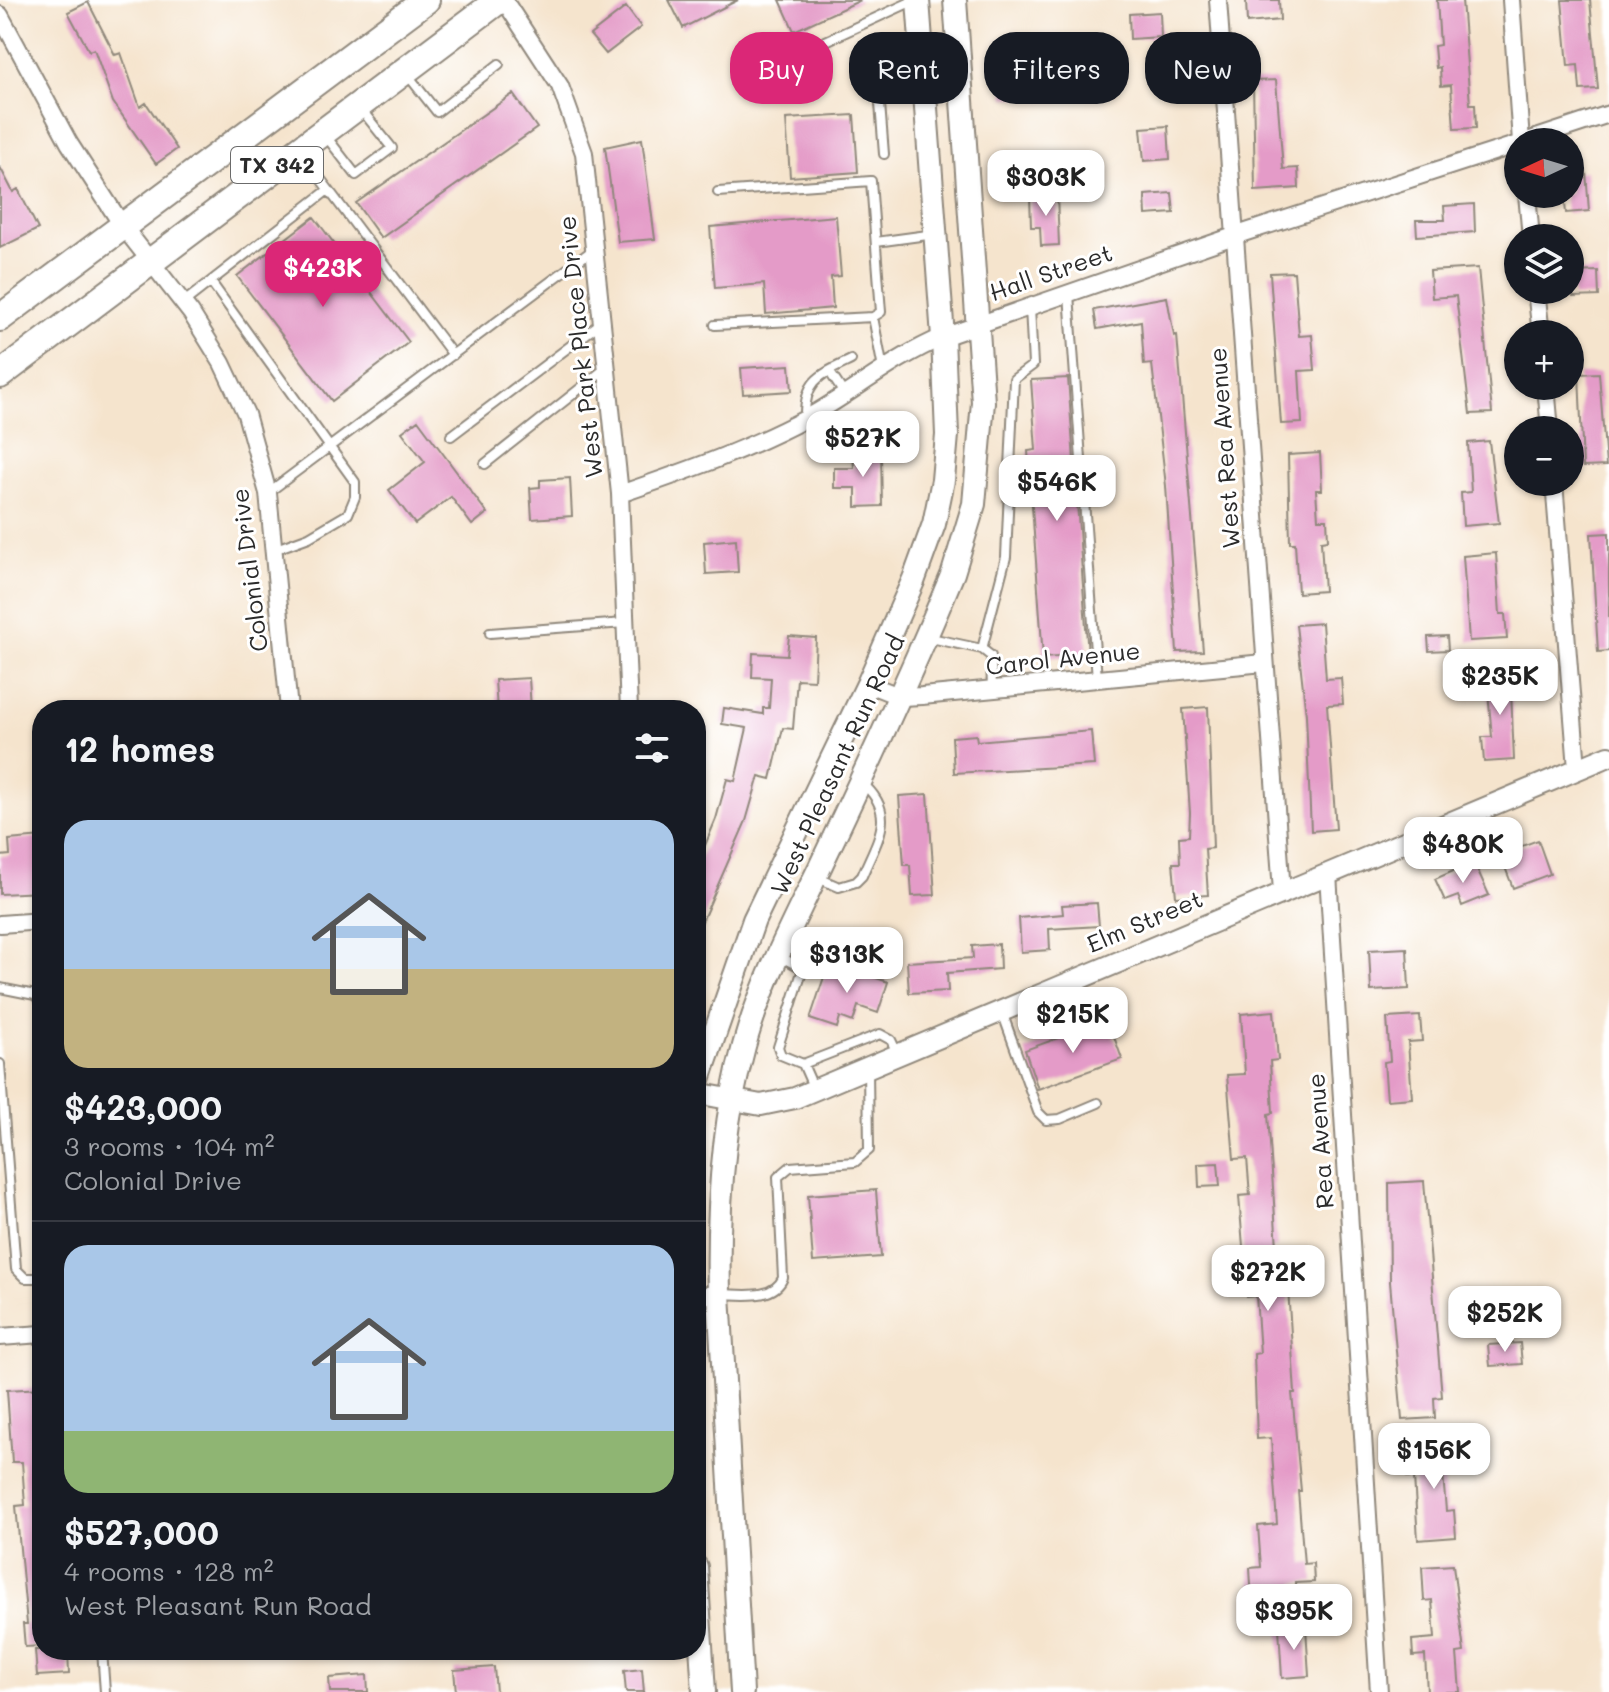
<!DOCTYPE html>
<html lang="en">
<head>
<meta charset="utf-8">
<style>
  body { margin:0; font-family:Mali,sans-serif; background:#242831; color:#f1f3f6; height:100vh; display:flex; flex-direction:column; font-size:30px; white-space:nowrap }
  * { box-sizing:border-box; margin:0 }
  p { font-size:26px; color:#9ea1a6 }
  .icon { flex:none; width:44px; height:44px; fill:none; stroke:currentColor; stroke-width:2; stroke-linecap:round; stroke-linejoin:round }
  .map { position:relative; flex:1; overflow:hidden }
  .details { position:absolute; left:32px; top:700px; width:674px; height:960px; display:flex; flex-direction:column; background:#171b24; border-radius:32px; box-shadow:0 2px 6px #0004 }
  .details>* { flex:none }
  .top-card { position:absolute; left:730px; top:32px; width:758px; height:72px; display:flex; gap:16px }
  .needle { width:52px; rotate:266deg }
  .fabs { position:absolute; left:1504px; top:128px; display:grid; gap:16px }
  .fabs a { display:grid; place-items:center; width:80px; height:80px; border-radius:50%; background:#171b24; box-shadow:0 2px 6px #0004; font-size:40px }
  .price { position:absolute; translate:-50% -68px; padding:0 18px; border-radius:16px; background:#fff; color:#222; font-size:26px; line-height:52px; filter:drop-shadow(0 2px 4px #0008) }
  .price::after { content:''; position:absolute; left:50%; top:48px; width:24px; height:18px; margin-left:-12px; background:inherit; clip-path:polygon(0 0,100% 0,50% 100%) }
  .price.selected { background:#db2777; color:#fff }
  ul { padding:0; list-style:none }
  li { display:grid; align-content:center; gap:16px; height:424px; padding:0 32px }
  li+li { border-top:2px solid #363941 }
  li span { display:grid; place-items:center; height:248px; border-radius:24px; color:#555 }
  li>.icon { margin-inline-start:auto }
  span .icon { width:144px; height:144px; fill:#fffc; stroke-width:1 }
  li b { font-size:34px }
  h2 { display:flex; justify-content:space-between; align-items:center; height:96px; padding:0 32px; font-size:34px }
  .pill { padding:0 28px; border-radius:32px; background:#171b24; box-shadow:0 2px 6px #0004; font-size:28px; line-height:72px }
  .pill.selected { background:#db2777; color:#fff }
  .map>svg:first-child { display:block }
  .building { fill:#e49bc8 }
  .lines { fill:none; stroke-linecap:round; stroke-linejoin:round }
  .service-casing { stroke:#90887c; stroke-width:12 }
  .minor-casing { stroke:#90887c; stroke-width:20 }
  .tertiary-casing { stroke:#90887c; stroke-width:24 }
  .secondary-casing { stroke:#90887c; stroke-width:26 }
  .primary-casing { stroke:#90887c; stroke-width:30 }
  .service { stroke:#fff; stroke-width:8 }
  .minor { stroke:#fff; stroke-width:16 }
  .tertiary { stroke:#fff; stroke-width:20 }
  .secondary { stroke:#fff; stroke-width:22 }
  .primary { stroke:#fff; stroke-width:26 }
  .labels { text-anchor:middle; stroke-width:6; stroke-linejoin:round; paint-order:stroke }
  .shield { fill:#fff; stroke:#6b6b6b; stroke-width:2 }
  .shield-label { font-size:22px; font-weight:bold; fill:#2b2b2b }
  .street-label { font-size:24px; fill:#2b2b2b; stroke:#fff }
</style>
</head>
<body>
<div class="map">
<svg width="1609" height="1692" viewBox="0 0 1609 1692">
  <rect width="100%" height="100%" fill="#fff"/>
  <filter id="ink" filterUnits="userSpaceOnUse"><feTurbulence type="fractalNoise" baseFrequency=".0125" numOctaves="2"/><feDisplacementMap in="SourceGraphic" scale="16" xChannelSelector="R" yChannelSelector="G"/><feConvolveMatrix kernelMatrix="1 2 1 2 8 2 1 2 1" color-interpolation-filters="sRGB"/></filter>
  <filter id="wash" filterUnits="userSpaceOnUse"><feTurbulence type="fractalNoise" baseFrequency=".006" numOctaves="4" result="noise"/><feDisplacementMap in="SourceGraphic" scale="32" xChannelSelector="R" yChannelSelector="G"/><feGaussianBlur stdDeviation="1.8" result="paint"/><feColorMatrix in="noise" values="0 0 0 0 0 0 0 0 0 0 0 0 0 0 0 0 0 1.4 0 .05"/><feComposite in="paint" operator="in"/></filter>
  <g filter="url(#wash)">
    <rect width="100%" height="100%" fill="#f5e4cd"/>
    <g id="blocks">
      <path class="building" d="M669,0H738L683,28Z
        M780,0H861L794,31Z
        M1246,0H1279L1280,20L1247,23Z
        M1437,0H1462L1470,104H1475L1476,128L1454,129L1451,85L1441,86L1440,67L1436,68L1434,46L1440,45Z
        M1562,0H1590L1598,89L1580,90L1578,65L1568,66Z
        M88,2L115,55L121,53L140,107L146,103L177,149L156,164L113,102L94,49L89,51L68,12Z
        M626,7L641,27L606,54L590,35Z
        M1160,12L1161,37L1130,39L1129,14Z
        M1053,45L1056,95L1005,98L1002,49Z
        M1276,80L1283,169L1298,168L1299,188L1255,191L1253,81Z
        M513,94L537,128L381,238L356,203Z
        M854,115L858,172L790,177L786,119Z
        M1168,126L1170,159L1144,161L1141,128Z
        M642,139L655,239L618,242L605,147Z
        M0,167L13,192L18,189L38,229L0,248Z
        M1586,171L1589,211L1566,213L1564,194H1570V173Z
        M1172,193L1174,213L1146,215L1145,195Z
        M1057,194L1059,245L1041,246L1040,227H1031L1030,196Z
        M1474,204L1475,232L1417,236L1416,220H1445L1444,206Z
        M836,216L841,276L831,277L833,308L766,314L764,284L715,288L710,227Z
        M314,217L409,342L332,401L237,276Z
        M1478,268L1492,413L1470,414L1456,296L1432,298L1430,271Z
        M1598,271L1599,296L1573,297L1572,272Z
        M1294,272L1299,336L1312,335L1315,370L1299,371L1302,423L1281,424L1270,273Z
        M1167,297L1174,336L1177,335L1203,651L1177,652L1166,486L1152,364L1144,365L1141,321L1097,329L1094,310Z
        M790,365L792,391L743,394L741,368Z
        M1599,373L1606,466L1583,467L1579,374Z
        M1068,378L1088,655L1043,658L1028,451L1036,450L1031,380Z
        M418,420L487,513L472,525L451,497L415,524L389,490L425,462L402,432Z
        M1489,441L1499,523L1463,526L1461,493L1471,492L1468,443Z
        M881,452L882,506L856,507V488H834V468H854L853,453Z
        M1320,453L1322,490H1316L1318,519H1327L1328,540L1321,541L1324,591L1298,593L1295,543H1290L1288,455Z
        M570,478L572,516L532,519L530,488L540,487V480Z
        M1609,533V651L1598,652L1591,534Z
        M736,539L738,572L706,574L704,542Z
        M1496,553L1500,614H1505L1507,639L1469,641L1463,556Z
        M1322,623L1326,679L1341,678L1343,704L1327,705L1336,829L1311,831L1306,715L1296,625Z
        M789,636L816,638L814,680L797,679L793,729L783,728L771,779L759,776L746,821L696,935V867L716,819L727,779L735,781L747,728L722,724L724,708L763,714V708H769L771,678L752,677L753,653L787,655Z
        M1447,636L1448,650L1429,651L1428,637Z
        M1510,667L1514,760L1484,762L1482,737H1492L1486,669Z
        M529,678L531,710H497L495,680Z
        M1208,707L1213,848L1205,849L1208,895L1176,897L1173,863H1180L1179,837L1189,836L1190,813L1183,709Z
        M1091,731L1094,765L954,773L952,737L976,735L977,741Z
        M928,794L935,895L912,896L910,865H904L899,796Z
        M42,837V892L0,894V856L10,855L9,840Z
        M1538,840L1550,874L1513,888L1500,854Z
        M1474,862L1489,895L1462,906L1458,896L1445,901L1435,879Z
        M1097,903L1099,926L1049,929L1050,950L1021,952L1019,918L1063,914L1062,905Z
        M999,944L1000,969L947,973L948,991L909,993L907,962L973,958L972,946Z
        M1407,948L1409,989L1371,991L1369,950Z
        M829,962L888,982L878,1013L858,1006L853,1022L840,1017L837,1028L810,1019Z
        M1274,1011L1278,1060L1270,1061L1273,1113L1268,1114L1277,1247L1272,1248L1274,1275L1287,1274L1295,1393H1292L1301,1491H1298L1304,1564L1313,1563L1314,1582L1295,1583L1296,1599L1252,1602L1250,1568L1261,1567L1258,1526L1277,1524L1271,1438L1257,1439L1254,1354L1260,1353L1256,1296L1247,1297L1239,1196L1250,1195L1247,1158L1234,1159L1227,1075L1245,1074L1241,1014Z
        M1420,1016L1422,1041L1408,1042L1412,1098L1387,1100L1384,1062L1390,1061L1387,1018Z
        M1108,1020L1122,1059L1038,1089L1025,1050Z
        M1218,1163L1220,1186L1199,1187L1198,1164Z
        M1424,1181L1442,1397L1434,1398L1435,1418L1402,1420L1390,1282L1389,1183Z
        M876,1190L881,1257L813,1262L808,1195Z
        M1520,1343L1522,1364L1490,1366L1488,1345Z
        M42,1388V1646L25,1647L23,1624H27L16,1506L25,1505L22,1462H12L7,1390Z
        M1457,1444L1459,1473L1443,1474L1446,1511L1454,1510L1456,1537L1418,1540L1414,1477H1407L1406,1463L1419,1462L1418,1447Z
        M1453,1565L1464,1652L1457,1653L1460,1692H1427L1425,1655L1413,1656L1412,1640L1435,1638L1432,1600L1424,1601L1422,1567Z
        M1306,1627L1309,1676L1282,1678L1279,1628Z
        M35,1650H68L69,1674L37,1676Z
        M494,1667L496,1692H456L454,1670Z
        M642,1669L644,1692H626L624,1671Z
        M367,1675L368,1692H330L329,1678Z"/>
    </g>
  </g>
  <g filter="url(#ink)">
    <use href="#blocks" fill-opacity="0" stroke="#90887c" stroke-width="2"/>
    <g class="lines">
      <defs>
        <path id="service" d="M815,46L915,0
          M407,74L437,112L499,64
          M325,135L356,175L392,148L360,108
          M301,153L453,355
          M884,154L879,91L924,84
          M876,242L935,234
          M211,282L355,482V497L348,514L309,537L276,549
          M1069,294L1097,679
          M183,303L328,190
          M873,317L883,369
          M715,325L873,317L881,312L871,181L718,192
          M829,371L845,395
          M805,418C804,380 820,375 851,360
          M451,436L602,322
          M485,464L606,368
          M269,492L594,249
          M490,633L625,623
          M926,637L982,649L991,656L992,690
          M982,649L1006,557L1014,379L1033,365L1030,307
          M816,877L839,887L856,882L862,876C878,838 898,813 861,782
          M779,956L800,967L802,972L778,1047L781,1055L803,1064L880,1034L891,1040L898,1055
          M0,988L35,995L42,1003
          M1002,1012L1038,1112L1046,1120L1060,1119L1098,1103
          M0,1064L16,1269L25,1278H42
          M803,1064L814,1089
          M719,1294C741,1294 773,1301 783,1278L778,1177L790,1167L855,1162L869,1150L868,1068
          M102,1650L105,1692"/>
        <path id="minor" d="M504,0L560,86L584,153L620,494L629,710
          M1218,0L1282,892
          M1511,0L1521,142
          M0,15L69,143L122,225L191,313L222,363L246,414L268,493L289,710
          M1524,142L1609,114
          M1527,194L1531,238
          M1536,290L1541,334
          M1546,386L1550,430
          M1554,482L1577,768
          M620,494C684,472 747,450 807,418C854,392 893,358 943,337L1234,236L1518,144
          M868,684L901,697L922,696L1264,663
          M1328,874L1379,1692
          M0,924L42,921
          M696,1296L719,1294
          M0,1337L42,1334"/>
        <path id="tertiary" d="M696,1093L761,1105L795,1098L1609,756"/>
        <path id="secondary" d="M696,1088L754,920L868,684L914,579L934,524L943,480L947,435L943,337L918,0
          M696,1567L704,1692
          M742,1692L719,1294C717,1212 722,1126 744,1046C761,984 792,925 820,867C859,785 898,702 934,618L953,573L974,504L983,402L955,0"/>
        <path id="primary" d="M0,318L426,0
          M0,375L499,0"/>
      </defs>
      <use href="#service" class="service-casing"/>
      <use href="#minor" class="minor-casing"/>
      <use href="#tertiary" class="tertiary-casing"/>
      <use href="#secondary" class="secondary-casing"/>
      <use href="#primary" class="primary-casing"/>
      <use href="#service" class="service"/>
      <use href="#minor" class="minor"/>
      <use href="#tertiary" class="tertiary"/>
      <use href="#secondary" class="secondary"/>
      <use href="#primary" class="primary"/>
    </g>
  </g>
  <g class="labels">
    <rect class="shield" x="231" y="147" width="92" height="36" rx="6"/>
    <g class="shield-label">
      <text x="277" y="173">TX 342</text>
    </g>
    <g class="street-label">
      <text transform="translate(1051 273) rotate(-19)" y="8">Hall Street</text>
      <text transform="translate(581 347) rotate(-96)" y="8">West Park Place Drive</text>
      <text transform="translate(1225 448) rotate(-94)" y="8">West Rea Avenue</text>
      <text transform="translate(250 570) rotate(-97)" y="8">Colonial Drive</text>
      <text transform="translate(1063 659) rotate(-6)" y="8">Carol Avenue</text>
      <text transform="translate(838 765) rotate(-65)" y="8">West Pleasant Run Road</text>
      <text transform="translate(1145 922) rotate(-23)" y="8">Elm Street</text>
      <text transform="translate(1321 1141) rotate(-94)" y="8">Rea Avenue</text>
    </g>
  </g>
</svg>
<div class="fabs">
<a><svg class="needle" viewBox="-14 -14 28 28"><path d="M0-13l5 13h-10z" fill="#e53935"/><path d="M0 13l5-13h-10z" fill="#9ea1a6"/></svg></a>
<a><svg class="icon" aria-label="layers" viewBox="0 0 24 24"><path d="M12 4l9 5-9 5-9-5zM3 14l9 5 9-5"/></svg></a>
<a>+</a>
<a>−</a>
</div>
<b class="price" style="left:1046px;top:218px">$303K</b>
<b class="price selected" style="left:323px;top:309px">$423K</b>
<b class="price" style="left:863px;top:479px">$527K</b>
<b class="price" style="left:1057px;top:523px">$546K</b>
<b class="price" style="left:1500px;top:717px">$235K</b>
<b class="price" style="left:1463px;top:885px">$480K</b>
<b class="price" style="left:847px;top:995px">$313K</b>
<b class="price" style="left:1073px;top:1055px">$215K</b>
<b class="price" style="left:1268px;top:1313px">$272K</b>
<b class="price" style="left:1505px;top:1354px">$252K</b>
<b class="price" style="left:1434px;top:1491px">$156K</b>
<b class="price" style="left:1294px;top:1652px">$395K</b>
<div class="top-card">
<a class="pill selected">Buy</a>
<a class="pill">Rent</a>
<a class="pill">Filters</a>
<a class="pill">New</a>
</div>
<section class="details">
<h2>12 homes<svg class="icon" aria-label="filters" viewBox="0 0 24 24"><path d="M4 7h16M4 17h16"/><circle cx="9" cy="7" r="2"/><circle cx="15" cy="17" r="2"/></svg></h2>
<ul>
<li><span style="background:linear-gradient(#a9c7e8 60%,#c2b280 0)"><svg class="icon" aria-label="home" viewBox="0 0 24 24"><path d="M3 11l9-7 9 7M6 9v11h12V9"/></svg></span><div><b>$423,000</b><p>3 rooms · 104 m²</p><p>Colonial Drive</p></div></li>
<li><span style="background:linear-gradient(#a9c7e8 75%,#8fb573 0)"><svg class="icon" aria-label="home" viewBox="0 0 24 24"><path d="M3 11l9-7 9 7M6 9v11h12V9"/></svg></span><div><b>$527,000</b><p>4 rooms · 128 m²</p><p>West Pleasant Run Road</p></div></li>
</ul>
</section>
</div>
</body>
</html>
